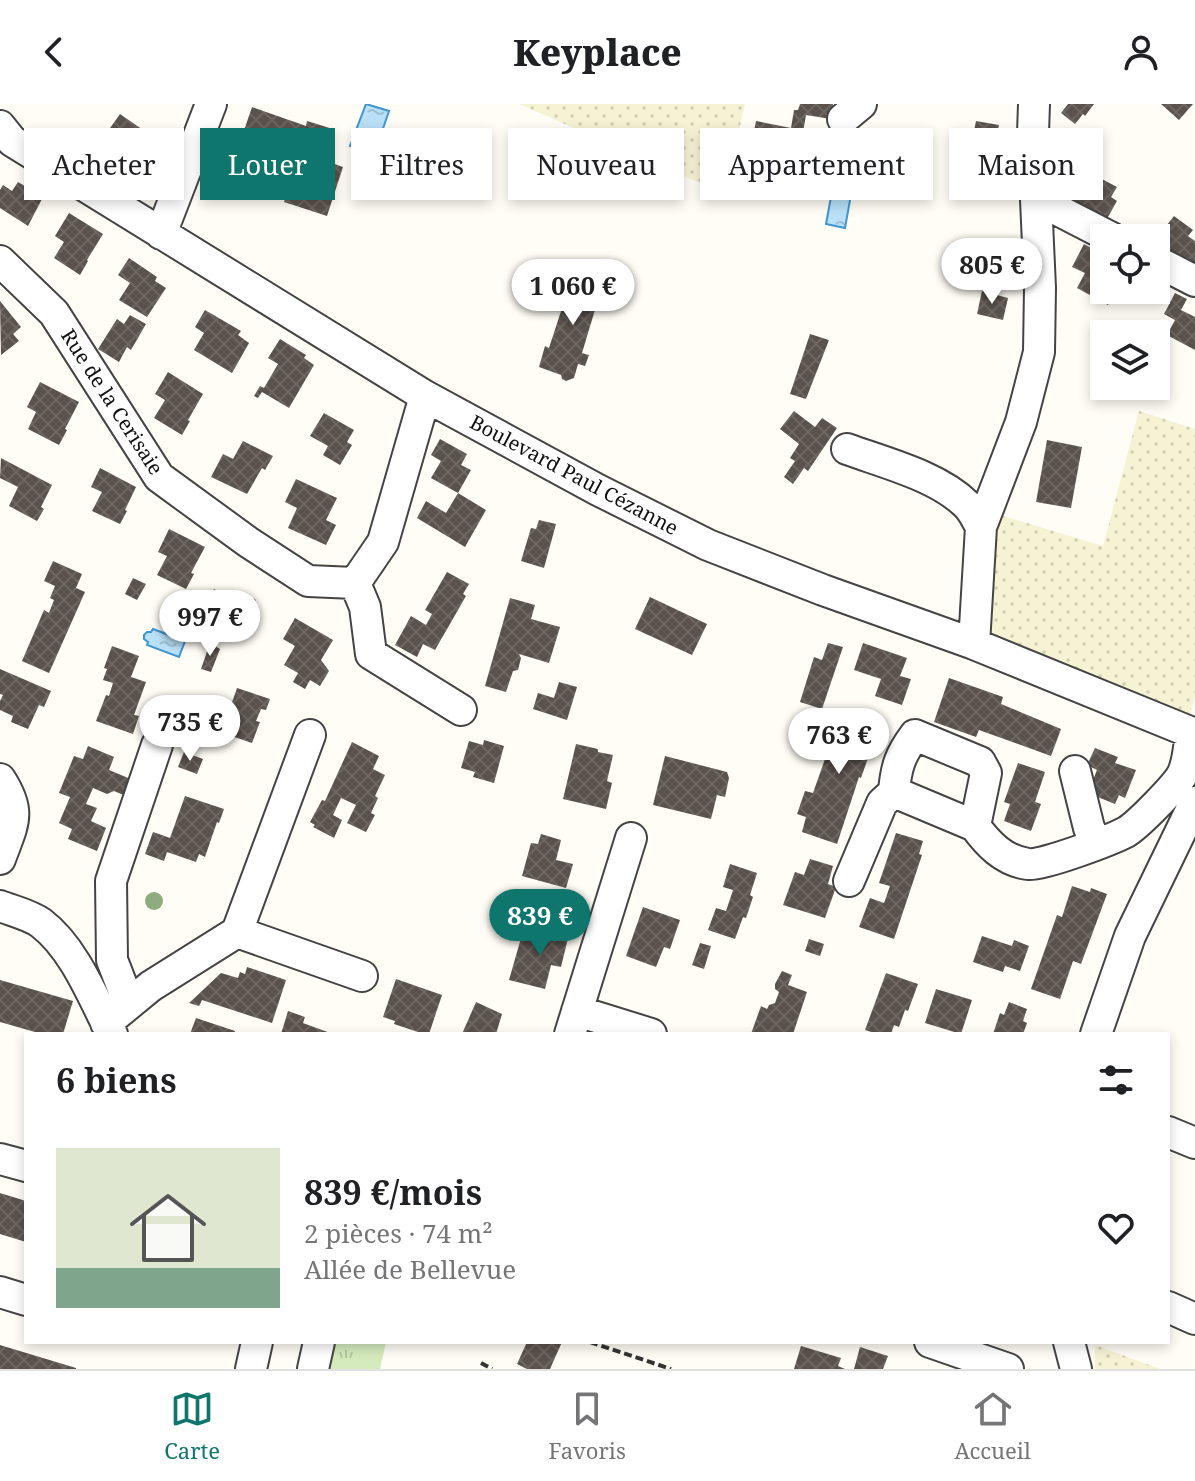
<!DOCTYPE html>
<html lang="fr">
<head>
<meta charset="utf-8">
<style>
  body { margin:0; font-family:"Noto Serif",serif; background:#f6f6f6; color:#202124; height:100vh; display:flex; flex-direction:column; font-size:30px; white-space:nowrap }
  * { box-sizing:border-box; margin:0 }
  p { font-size:26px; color:#757577 }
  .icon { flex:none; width:44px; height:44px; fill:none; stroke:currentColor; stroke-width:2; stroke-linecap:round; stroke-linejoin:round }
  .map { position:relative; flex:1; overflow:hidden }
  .drawer { position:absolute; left:24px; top:928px; width:1146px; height:312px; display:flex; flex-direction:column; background:#fff; border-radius:0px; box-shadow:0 4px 12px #0003 }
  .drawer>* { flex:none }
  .guide { position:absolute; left:24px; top:24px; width:1148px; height:72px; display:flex; gap:16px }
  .controls { position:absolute; left:1090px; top:120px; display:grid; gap:16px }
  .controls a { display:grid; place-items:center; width:80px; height:80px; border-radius:0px; background:#fff; box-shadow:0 4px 12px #0003; font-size:40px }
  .price { position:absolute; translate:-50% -68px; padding:0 18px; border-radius:28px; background:#fff; color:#222; font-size:26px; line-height:52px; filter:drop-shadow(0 2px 4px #0008) }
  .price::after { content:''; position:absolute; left:50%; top:48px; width:24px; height:18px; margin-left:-12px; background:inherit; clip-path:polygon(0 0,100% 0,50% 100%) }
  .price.on { background:#0f766e; color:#fff }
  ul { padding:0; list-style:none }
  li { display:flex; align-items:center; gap:24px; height:200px; padding:0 32px }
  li+li { border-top:2px solid #e0e0e0 }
  li span { display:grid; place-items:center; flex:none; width:224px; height:160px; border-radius:0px; color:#555 }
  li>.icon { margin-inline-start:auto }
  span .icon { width:96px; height:96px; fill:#fffc; stroke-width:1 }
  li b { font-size:34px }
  h2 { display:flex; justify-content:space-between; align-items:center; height:96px; padding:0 32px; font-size:34px }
  .chip { padding:0 28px; border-radius:0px; background:#fff; box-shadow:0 4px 12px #0003; font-size:28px; line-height:72px }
  .chip.on { background:#0f766e; color:#fff }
  header { display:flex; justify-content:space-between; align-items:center; height:104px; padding:0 32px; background:#fff; font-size:36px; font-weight:800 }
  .tabs { display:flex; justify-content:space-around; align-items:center; height:112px; border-top:2px solid #e0e0e0; background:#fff; font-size:22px; color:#757577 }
  .tabs a { display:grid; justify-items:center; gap:4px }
  .tabs .on { color:#0f766e }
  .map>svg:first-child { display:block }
  .farmland { fill:url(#farmland-dots) }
  .park { fill:url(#park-tufts) }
  .water { fill:url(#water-ripples); stroke:#3f96cf; stroke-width:2 }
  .building { fill:url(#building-cross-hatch) }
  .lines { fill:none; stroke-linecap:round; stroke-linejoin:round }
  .minor-casing { stroke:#444; stroke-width:34 }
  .path { stroke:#333; stroke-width:4; stroke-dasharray:8 4; stroke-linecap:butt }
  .minor { stroke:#fff; stroke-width:30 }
  .tree { fill:#8dad7f }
  .labels { text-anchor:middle; stroke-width:8; stroke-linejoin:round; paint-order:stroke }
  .street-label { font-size:20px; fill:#111; stroke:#fff }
</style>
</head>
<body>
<header><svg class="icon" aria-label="back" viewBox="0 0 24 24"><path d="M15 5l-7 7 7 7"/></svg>Keyplace<svg class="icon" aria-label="person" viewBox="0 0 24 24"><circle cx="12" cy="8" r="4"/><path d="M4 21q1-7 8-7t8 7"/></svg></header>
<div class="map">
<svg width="1195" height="1265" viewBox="0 0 1195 1265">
  <defs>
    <pattern id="farmland-dots" width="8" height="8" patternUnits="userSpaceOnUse" patternTransform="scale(2)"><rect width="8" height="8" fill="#f6f3d4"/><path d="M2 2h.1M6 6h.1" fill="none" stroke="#d2cfb5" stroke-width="1.8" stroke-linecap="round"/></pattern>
    <pattern id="park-tufts" width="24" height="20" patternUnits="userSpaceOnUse" patternTransform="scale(2)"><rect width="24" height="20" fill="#d5ebbd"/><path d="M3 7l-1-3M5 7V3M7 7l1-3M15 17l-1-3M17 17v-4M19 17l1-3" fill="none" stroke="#b6c8a1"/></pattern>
    <pattern id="water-ripples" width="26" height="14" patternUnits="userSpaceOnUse" patternTransform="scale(2)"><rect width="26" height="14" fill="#b9e0f7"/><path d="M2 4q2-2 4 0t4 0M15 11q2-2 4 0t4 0" fill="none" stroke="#9ebfd3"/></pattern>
    <pattern id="building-cross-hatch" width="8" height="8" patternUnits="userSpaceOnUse" patternTransform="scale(2)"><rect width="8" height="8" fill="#5a524d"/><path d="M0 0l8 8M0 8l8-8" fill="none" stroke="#6d6662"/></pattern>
  </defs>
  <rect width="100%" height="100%" fill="#fffdf5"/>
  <path class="farmland" d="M519,0H745L725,90Z
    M1139,307L1195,325V592L1188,620L987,532L1000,411L1103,442Z
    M1095,1241L1160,1265H1095Z"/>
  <path class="park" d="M332,1238H386L380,1265H325Z"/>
  <path class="water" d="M366,0L389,7L374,51L350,42Z
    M833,82L852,85L845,124L826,120Z
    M153,525L185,537L179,553L147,541L148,538L144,535V531L147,528H151Z"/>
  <path class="building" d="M800,0H833L831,15L806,11L803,28L806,29L801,54L805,55L801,76L783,72L786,54L750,47L756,17L791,24L794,6H798Z
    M1068,0H1094L1085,12L1083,10L1075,20L1061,9Z
    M1161,0H1193L1179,16Z
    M252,3L306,22L307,17L333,25L323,56L343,63L327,112L284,98L297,58L267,48L256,80L225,70L233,46L237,47Z
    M120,10L146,28L135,43L144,49L130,68L96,44Z
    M976,17L999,21L990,71L975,67L977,55L969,53Z
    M1082,59L1092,64L1088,71L1097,76L1098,73L1117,83L1111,93L1117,97L1104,120L1070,102L1081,82L1072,77Z
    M18,78L43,93L28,122L0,104V86L3,81L12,87Z
    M69,109L103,130L87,156L88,157L80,171L54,154L64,138L55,132Z
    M1174,112L1193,126L1188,132L1195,137V161L1156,147V135Z
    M1084,140L1097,147L1091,158L1104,165V186H1116L1108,201L1077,184L1085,169L1072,163Z
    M129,154L157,173L155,177L166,184L147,213L119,196L130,179L118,171Z
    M574,167L604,176L582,249L589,251L585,262L578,260L574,274L566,277L562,275L561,271L539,263L545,242L549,244Z
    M982,187L1008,194L1003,216L977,210Z
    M1175,189L1187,195L1181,206L1195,213V246L1167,231L1175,216L1164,210Z
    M0,197L21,223L13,230L19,237L1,251Z
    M205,206L241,227L238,231L249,239L232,269L194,246L204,229L195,223Z
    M130,211L146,220L131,246L127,243L119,258L98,245L117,215L124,220Z
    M810,230L829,236L806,295L790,290Z
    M280,235L306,251L304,254L314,261L289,304L262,288L258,294L254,292L260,282L264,284L278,260L268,254Z
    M168,268L203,290L188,316L190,317L182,331L154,314L165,296L155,290Z
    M40,278L79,298L65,325L67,326L59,341L28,325L36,308L27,303Z
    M794,307L815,323L822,314L837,324L808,367L804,364L793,380L784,373L795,357L790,354L799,340L780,325Z
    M324,309L354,326L347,338L352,341L340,361L323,351L328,342L310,332Z
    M440,335L467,350L461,361L471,366L458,389L431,374L441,357L431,351Z
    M1047,336L1082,343L1071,404L1036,398Z
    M243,337L273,352L265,366L262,364L247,390L211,373L223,350L233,355Z
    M1,354L52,381L41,403L44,405L37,417L9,402L18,383L0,374Z
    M100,364L136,383L125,406L127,407L120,420L92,407L102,388L91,383Z
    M296,375L337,394L326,416L336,421L326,441L288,424L297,404L285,398Z
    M458,389L486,406L465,443L417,414L426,397L446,409Z
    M539,416L556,420L544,464L521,457L531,424L536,425Z
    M169,425L205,443L191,469L194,470L186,485L157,471L167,452L158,448Z
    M53,457L82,470L76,484L85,488L49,569L22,557L44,506L49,509L54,496L50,494L55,482L44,477Z
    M447,468L469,480L463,490L466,492L435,546L423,540L417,553L395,541L411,512L426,521L432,510L425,506Z
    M133,474L146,480L137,496L125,490Z
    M214,485L234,496L240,487L256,496L241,522L238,520L232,531L198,512Z
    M650,493L707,520L692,551L635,525Z
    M510,494L535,501L531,515L560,523L549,559L519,550L521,554L518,566L513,567L506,588L485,582Z
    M295,514L333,536L321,556L329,567L320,582L310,576L305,585L293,578L298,569L284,561L295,542L283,535Z
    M210,539L220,545L211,568L201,565Z
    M828,539L843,543L822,605L800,598L814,553L822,556Z
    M863,539L907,554L900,572L911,575L902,601L875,592L881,575L854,566Z
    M112,542L139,552L131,573L146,578L134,611L139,612L133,630L96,617L106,591L109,592L113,579L103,576L107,565L104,564Z
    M0,565L51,587L44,603L39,601L28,625L11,618L13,612L0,606V597L3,591L0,590Z
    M949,574L1003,593L1001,600L1061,625L1051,652L979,626L976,633L934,618Z
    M559,578L577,583L567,616L533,605L538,589L554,594Z
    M237,584L270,595L266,606L261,605L256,617L260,618L252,639L223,629L219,640L205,635L216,602L229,607Z
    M843,604L881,617L861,674L859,673L837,740L802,728L806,713L797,710L805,687L813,689Z
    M484,636L504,642L494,679L473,673L475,668L461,664L469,637L483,641Z
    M352,638L379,652L373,665L385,671L375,692L378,694L371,709L375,711L366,728L347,719L356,701L341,694L333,711L342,716L334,734L313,723L315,721L310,718L322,696L325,697Z
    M576,640L598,645V648L613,651L607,677L612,679L606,705L563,695Z
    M88,642L114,653L109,666L133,676L126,692L114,687L107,690L93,684L86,700L97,704L91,717L106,724L97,747L68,735L72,725L59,719L70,693L59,689L74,652L83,655Z
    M1095,644L1118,653L1115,659L1136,666L1125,694L1119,691L1115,700L1088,689L1097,666L1087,661Z
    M184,648L203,655L197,670L178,663Z
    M665,652L727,668L729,674L725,693L717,691L711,715L653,701Z
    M1018,659L1045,668L1035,698L1041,700L1031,727L1004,717L1010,700L1004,698Z
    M185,692L224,705L219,719L217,718L205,753L199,750L196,758L167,748L164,757L145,750L153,728L170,734Z
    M896,729L923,737L919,750L922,751L894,835L859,823L870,794L884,799L890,782L879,779Z
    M541,730L561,736L556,756L573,760L566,784L522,772L531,739L538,740Z
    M810,755L833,762L828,780L836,783L825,814L783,801L795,768L804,771Z
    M730,760L757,769L750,791L753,793L746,814L743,813L735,835L708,826L716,804L726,807L733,786L723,783Z
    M1072,782L1090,788L1091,784L1107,790L1081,860L1073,857L1060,895L1031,885L1057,811L1062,813Z
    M643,803L680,816L670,845L664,843L656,863L626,852Z
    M544,820L570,826L561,863L551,861L545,885L509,876L521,834L539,838Z
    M982,832L1012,842L1014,836L1029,842L1020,867L1005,862L1003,868L973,858Z
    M809,835L824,840L820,852L805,847Z
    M700,839L711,842L704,865L692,861Z
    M247,863L286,876L272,919L202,896L199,902L189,899L221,869L238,874L240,868L245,870Z
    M782,867L792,871L788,881L807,888L793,930H751L761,902L767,905L769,901L775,899L779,888L775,885V880Z
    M886,869L918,880L908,907L905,906L899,923L894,921L891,930H878L865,926Z
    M396,875L442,891L429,930H424L394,920L395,917L383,913Z
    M0,876L73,897L63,930H42L0,918Z
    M936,885L972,896L961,930L925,919Z
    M476,898L502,910L496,930H462Z
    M1009,898L1027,905L1023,917L1027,919L1023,930H993L1000,909L1004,911Z
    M288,907L305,913L303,919L333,930H281Z
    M196,914L235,927L234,930H190Z
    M0,1089L26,1097V1138L0,1130Z
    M527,1238H562L550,1265H527L517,1260Z
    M0,1241L76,1264V1265H0Z
    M801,1242L841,1254L838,1262L845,1265H794Z
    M860,1243L888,1252L883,1265H854Z"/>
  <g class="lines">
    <defs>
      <path id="minor" d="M843,15L861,0
        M0,22L12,37L425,292L598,386L708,441L823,486L974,540L1195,630
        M1037,102L1048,101L1112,134
        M161,130L211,0
        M0,157L54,209L159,373L248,438L308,477L355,479L383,438L425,292
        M1156,157L1195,177
        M847,345C885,359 938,372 967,401C973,407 977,416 981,423
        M355,479L365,503L371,550L461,606
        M974,540L981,423L1021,318L1039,248L1040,184L1033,29L1034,0
        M915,631L980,658L986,669L975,722L894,688C896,663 900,651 915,631Z
        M1075,667L1089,724L1097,740
        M0,675C22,709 13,719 0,755
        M975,722C988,740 1004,757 1028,760C1042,762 1111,736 1126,728C1138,721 1175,683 1182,671C1188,660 1189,642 1191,629
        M849,777L882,699L894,688
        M0,802C13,807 30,811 41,819C74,844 93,893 112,930
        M237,828L362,872
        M129,900L112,856L111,777L157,641
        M577,907L651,930
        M106,919L151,882L237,828L310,631
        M570,930L631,734
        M1096,930L1130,832L1195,698
        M1168,1028L1195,1039
        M0,1055L26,1062
        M0,1188L26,1196
        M1168,1203L1195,1215
        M930,1238L1008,1265
        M1069,1238L1076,1265
        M251,1265L257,1238
        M313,1265L319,1238"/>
    </defs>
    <use href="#minor" class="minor-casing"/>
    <path class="path" d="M590,1238L671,1265
      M481,1259L492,1265"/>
    <use href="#minor" class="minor"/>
  </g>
  <circle class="tree" cx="154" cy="797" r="9"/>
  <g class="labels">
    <g class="street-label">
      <text transform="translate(112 298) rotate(57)" y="7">Rue de la Cerisaie</text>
      <text transform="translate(574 371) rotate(28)" y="7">Boulevard Paul Cézanne</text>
    </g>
  </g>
</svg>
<div class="controls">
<a><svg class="icon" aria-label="locate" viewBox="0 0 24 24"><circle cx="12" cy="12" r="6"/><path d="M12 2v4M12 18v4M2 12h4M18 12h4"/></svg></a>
<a><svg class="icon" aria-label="layers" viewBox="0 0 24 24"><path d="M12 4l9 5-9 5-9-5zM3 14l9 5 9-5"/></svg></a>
</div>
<b class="price" style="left:992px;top:202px">805 €</b>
<b class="price" style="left:573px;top:223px">1 060 €</b>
<b class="price" style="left:210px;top:554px">997 €</b>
<b class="price" style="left:190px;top:659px">735 €</b>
<b class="price" style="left:839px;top:672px">763 €</b>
<b class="price on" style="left:540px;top:853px">839 €</b>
<div class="guide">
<a class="chip">Acheter</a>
<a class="chip on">Louer</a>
<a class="chip">Filtres</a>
<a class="chip">Nouveau</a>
<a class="chip">Appartement</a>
<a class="chip">Maison</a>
</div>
<section class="drawer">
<h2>6 biens<svg class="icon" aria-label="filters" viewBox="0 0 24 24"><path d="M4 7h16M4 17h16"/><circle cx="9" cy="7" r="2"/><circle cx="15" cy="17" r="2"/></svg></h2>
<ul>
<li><span style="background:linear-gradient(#dfe7d0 75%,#7fa58c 0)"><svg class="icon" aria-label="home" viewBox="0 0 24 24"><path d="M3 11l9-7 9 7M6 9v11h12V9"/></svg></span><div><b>839 €/mois</b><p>2 pièces · 74 m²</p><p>Allée de Bellevue</p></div><svg class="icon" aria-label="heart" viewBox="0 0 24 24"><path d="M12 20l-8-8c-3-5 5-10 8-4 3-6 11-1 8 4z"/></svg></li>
</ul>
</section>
</div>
<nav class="tabs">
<a class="on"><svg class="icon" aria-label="map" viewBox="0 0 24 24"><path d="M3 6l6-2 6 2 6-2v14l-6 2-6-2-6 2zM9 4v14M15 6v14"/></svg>Carte</a>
<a><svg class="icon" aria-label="saved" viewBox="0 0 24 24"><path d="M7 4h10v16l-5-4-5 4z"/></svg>Favoris</a>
<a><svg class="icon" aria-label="home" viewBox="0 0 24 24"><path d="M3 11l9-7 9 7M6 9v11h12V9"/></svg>Accueil</a>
</nav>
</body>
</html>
